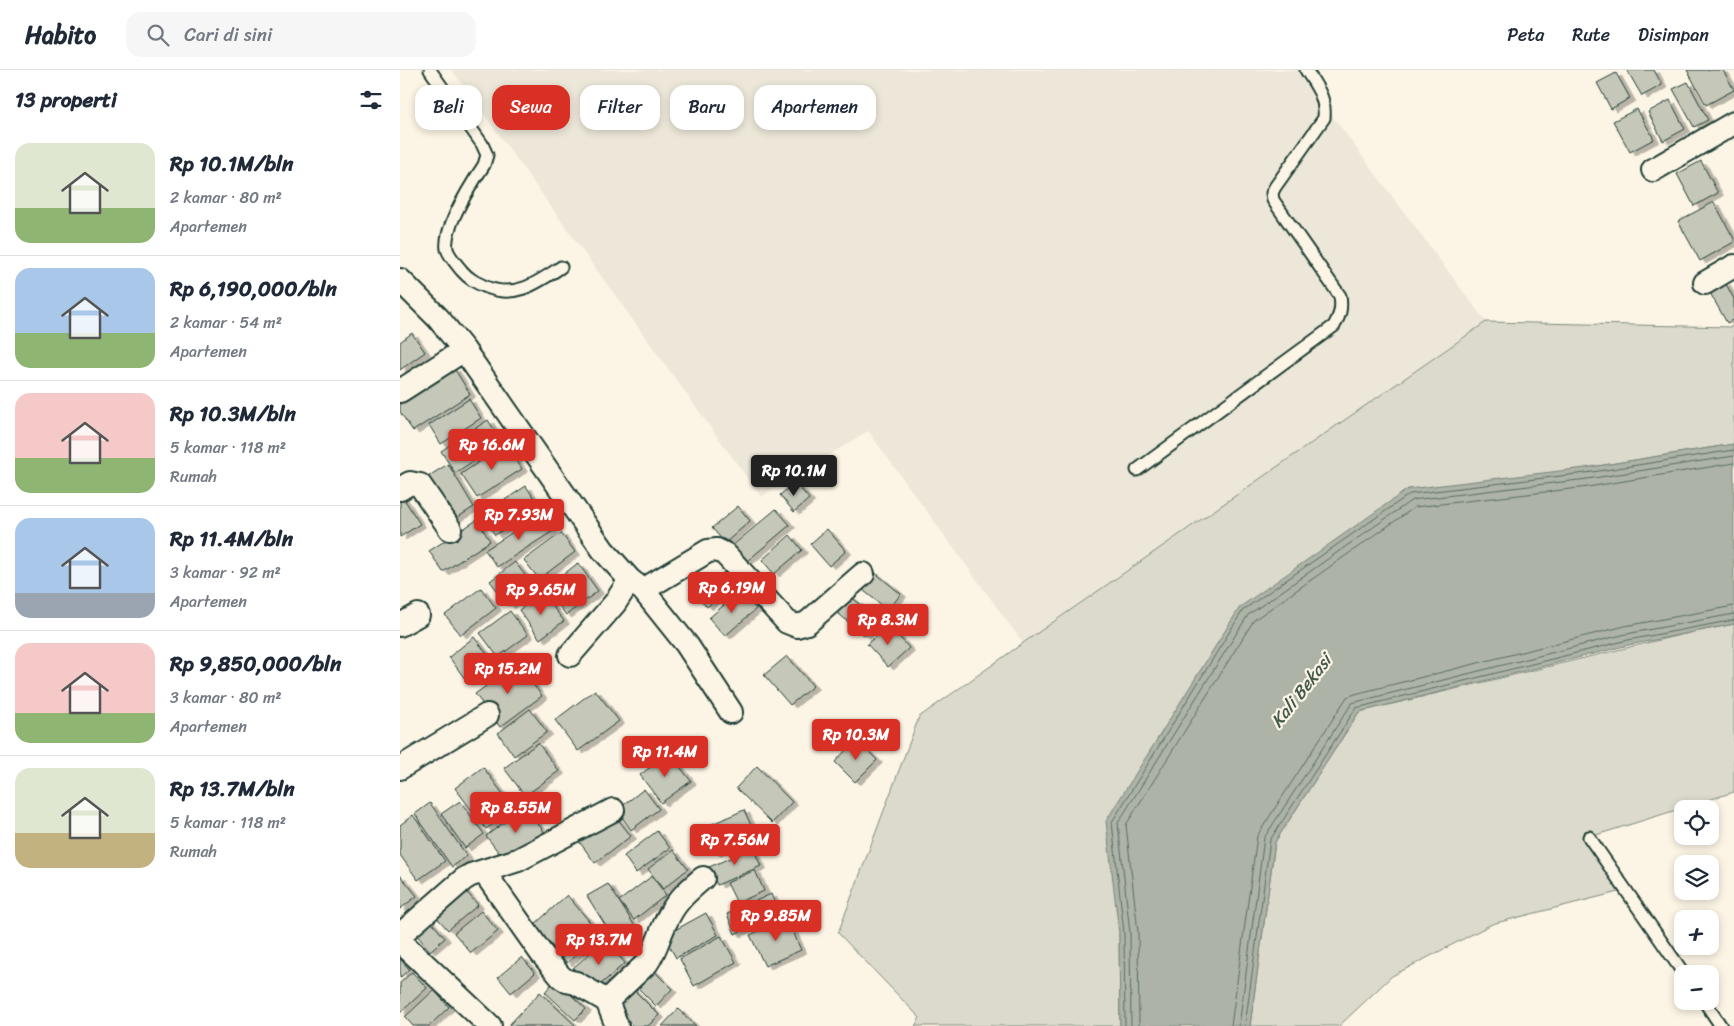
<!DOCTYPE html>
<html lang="id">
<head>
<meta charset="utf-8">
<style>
  body { margin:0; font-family:Sriracha,sans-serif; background:#f6f6f7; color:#1f2937; height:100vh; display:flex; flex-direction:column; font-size:19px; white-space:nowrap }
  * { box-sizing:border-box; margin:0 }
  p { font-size:16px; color:#747a83 }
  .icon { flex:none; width:28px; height:28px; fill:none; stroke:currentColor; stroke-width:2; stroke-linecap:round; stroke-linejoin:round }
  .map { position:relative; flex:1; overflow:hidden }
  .drawer { display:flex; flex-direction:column; background:#fff; width:400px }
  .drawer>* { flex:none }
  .banner { position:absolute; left:15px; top:15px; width:475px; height:45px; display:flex; gap:10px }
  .tools { position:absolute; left:1274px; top:730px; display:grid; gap:10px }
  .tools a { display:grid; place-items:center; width:45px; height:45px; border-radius:10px; background:#fff; box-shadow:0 2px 8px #0003; font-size:25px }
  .price { position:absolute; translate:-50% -42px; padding:0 11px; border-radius:5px; background:#d93025; color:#fff; font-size:16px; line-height:32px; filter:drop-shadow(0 1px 2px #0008) }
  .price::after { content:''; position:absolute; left:50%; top:30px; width:15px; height:11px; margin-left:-8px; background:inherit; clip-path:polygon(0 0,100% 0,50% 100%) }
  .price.active { background:#222; color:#fff }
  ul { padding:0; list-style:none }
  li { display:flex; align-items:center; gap:15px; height:125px; padding:0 15px }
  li+li { border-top:1px solid #e0e1e3 }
  li span { display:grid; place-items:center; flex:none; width:140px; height:100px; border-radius:15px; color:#555 }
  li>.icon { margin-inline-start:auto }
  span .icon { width:60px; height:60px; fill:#fffc; stroke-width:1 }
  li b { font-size:21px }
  h2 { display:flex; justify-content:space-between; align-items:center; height:60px; padding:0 15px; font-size:21px }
  .pill { padding:0 18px; border-radius:15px; background:#fff; box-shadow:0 2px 8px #0003; font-size:18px; line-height:45px }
  .pill.active { background:#d93025; color:#fff }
  header { display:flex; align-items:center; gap:30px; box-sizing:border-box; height:70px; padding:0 25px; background:#fff; border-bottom:1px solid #e0e1e3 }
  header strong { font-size:24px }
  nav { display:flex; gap:28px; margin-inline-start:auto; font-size:18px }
  .search { width:350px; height:45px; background:#f6f6f7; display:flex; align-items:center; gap:12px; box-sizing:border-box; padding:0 18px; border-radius:15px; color:#747a83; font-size:19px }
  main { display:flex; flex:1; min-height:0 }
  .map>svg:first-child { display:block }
  .built { fill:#ece7d8 }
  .green { fill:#dcdacc; stroke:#7e8c80 }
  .water { fill:#aeb3a7; stroke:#758479 }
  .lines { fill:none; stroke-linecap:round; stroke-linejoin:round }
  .shore { stroke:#586c62; stroke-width:1 }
  .building { fill:#c5c7b9; stroke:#1f3d34; filter:url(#shadow) }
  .service-casing { stroke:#1f3d34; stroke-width:15 }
  .minor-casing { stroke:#1f3d34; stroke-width:26 }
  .service { stroke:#fcf5e5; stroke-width:11 }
  .minor { stroke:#fcf5e5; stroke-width:22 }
  .labels { text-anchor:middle; stroke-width:4.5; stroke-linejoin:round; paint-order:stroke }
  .water-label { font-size:18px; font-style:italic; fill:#435a51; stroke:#fcf5e5 }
</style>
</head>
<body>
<header>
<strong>Habito</strong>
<div class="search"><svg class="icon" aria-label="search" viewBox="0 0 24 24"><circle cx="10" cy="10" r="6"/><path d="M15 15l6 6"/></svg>Cari di sini</div>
<nav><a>Peta</a><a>Rute</a><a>Disimpan</a></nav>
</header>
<main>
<section class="drawer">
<h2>13 properti<svg class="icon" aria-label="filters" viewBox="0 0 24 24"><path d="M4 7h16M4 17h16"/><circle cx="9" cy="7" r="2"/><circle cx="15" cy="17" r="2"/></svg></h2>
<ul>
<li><span style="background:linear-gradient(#dfe7d0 65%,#8fb573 0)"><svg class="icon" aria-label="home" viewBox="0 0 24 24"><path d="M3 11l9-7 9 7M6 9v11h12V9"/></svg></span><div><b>Rp 10.1M/bln</b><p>2 kamar · 80 m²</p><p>Apartemen</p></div></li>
<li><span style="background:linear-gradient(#a9c7e8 65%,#8fb573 0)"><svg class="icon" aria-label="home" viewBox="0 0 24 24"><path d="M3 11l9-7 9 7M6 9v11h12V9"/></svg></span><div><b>Rp 6,190,000/bln</b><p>2 kamar · 54 m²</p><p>Apartemen</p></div></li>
<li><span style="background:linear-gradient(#f6c9c9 65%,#8fb573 0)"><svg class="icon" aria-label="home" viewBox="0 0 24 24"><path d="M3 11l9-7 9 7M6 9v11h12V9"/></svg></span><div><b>Rp 10.3M/bln</b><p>5 kamar · 118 m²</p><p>Rumah</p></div></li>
<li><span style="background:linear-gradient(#a9c7e8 75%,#9aa5b1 0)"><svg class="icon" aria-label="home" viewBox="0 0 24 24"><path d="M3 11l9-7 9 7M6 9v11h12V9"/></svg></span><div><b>Rp 11.4M/bln</b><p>3 kamar · 92 m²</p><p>Apartemen</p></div></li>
<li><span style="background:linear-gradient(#f6c9c9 70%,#8fb573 0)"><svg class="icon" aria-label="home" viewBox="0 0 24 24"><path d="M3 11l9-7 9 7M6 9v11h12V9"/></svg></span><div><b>Rp 9,850,000/bln</b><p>3 kamar · 80 m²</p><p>Apartemen</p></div></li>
<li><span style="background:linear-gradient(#dfe7d0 65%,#c2b280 0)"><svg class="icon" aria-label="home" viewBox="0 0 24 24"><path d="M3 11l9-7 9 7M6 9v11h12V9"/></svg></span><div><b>Rp 13.7M/bln</b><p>5 kamar · 118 m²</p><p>Rumah</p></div></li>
</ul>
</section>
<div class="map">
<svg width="1334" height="956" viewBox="0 0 1334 956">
  <defs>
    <filter id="shadow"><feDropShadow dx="5.5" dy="3" stdDeviation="0" flood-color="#0004"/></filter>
  </defs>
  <rect width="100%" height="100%" fill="#fcf5e5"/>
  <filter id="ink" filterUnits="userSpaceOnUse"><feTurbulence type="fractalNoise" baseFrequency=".02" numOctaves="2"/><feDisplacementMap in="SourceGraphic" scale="10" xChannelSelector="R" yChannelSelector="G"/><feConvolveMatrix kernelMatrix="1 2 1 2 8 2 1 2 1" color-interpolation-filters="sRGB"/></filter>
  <g filter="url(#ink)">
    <path class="built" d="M52,0H898L1086,252L623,573L468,361L361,427Z"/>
    <path class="green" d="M1086,252L1334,257V374L1185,398L719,863L720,956H515L520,948L438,863L519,647L623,573Z
      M1334,554V722L1190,767L1226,820L1092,854L992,906L939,956H850L875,772L959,642L1280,565Z"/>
    <path class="water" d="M1334,374V554L1229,575L959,642L875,772L850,956H720L719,863L706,751L840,537L1008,419L1185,398Z"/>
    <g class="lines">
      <path class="shore" d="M725,956L724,863L712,752L843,540L1010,424L1186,403L1334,380
        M731,956L730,863L718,753L848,545L1012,430L1187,409L1334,386
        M739,956L738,862L726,755L854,550L1015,437L1188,417L1334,393
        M831,956L857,766L947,627L955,624L1225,556L1334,536
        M839,956L864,768L952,633L1226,564L1334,544
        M845,956L870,770L956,638L1228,570L1334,550"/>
    </g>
    <path class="building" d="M1227,0H1254L1262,15L1242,26Z
      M1287,0H1323L1334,20L1306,35Z
      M1216,3L1230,28L1211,39L1197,13Z
      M1288,12L1308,50L1294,57L1273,19Z
      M1270,30L1285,59L1263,71L1248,42Z
      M1237,39L1254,69L1230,82L1213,51Z
      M1301,91L1318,123L1294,136L1277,104Z
      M1314,132L1334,169V172L1300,191L1278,151Z
      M1325,212L1334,229V249L1327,253L1309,221Z
      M12,263L25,282L0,300V272Z
      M54,298L70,324L13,361L0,342V333Z
      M69,329L81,348L41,374L29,355Z
      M88,350L102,372L55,403L41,381Z
      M106,374L122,399L77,428L61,404Z
      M48,394L74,437L50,452L24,409Z
      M395,412L409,429L394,442L380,425Z
      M126,416L139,436L95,465L82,445Z
      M2,426L20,454L0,467V427Z
      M338,436L350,451L325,473L312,458Z
      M376,439L390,455L346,492L332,476Z
      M141,444L153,461L97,497L85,480Z
      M77,450L90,471L43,502L29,481Z
      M427,459L446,481L429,496L410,474Z
      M161,463L175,482L139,509L124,490Z
      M390,465L402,480L374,504L362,490Z
      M115,492L134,517L109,536L90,511Z
      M178,493L198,521L166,545L146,518Z
      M473,501L501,524L488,540L459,517Z
      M324,502L334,514L307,537L296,525Z
      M81,518L96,538L61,565L45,545Z
      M340,521L356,539L325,566L309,548Z
      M142,523L164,551L140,569L119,540Z
      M446,523L479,549L465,566L433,539Z
      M110,541L128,565L98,587L80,563Z
      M489,555L509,578L488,597L467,574Z
      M74,567L94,593L68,613L49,587Z
      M387,586L413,616L390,635L364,605Z
      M117,593L142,626L100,657L75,624Z
      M195,620L219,651L178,681L155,650Z
      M130,639L147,662L114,686L98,663Z
      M456,669L477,690L455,712L435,692Z
      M138,673L159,701L125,726L104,698Z
      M269,683L291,711L261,733L240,705Z
      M357,696L392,732L372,753L336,718Z
      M83,697L114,739L86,759L55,718Z
      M244,719L259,739L231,760L217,740Z
      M60,731L84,764L65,778L41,744Z
      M30,733L67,786L52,797L15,744Z
      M125,737L145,763L106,792L86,766Z
      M344,740L355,764L314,783L303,758Z
      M213,743L231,766L195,793L178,770Z
      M13,745L45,791L18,810L0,785V755Z
      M257,761L270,778L236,803L224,786Z
      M353,778L361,796L317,815L309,797Z
      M273,780L288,799L263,819L248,799Z
      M355,800L364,821L337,833L327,813Z
      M0,805L17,826L0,839Z
      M252,806L266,825L234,850L219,831Z
      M208,814L238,861L217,874L187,826Z
      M63,818L78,835L48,860L33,843Z
      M371,824L379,843L335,864L327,844Z
      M167,825L200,864L167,893L134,855Z
      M81,841L98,861L71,883L54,863Z
      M306,843L318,865L276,888L264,866Z
      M26,846L45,868L30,881L11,858Z
      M387,848L401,880L365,896L350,865Z
      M321,866L336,892L294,916L280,889Z
      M205,870L225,893L193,921L173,898Z
      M122,887L135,903L111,923L98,907Z
      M0,889L9,899L0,908Z
      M251,898L272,919L256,936L235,915Z
      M12,902L27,918L0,943V913Z
      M155,910L186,939L175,950L145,922Z
      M231,917L259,945L248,956H233L213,936Z
      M34,920L49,937L29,956H13L5,947Z
      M140,922L176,956H108Z
      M278,939L296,956H262Z"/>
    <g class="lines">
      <defs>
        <path id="service" d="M30,0L82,74L87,85L84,95C72,113 43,158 47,179C49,186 57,195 62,201C69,209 75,212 84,216C114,230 137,213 161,197
          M737,400L934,256C940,245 942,239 940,226L873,130L872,123L875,117L924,48C926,28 917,17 906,0
          M1189,767L1284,904
          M1304,931L1321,956"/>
        <path id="minor" d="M1253,100L1334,53
          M0,210L38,248L64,280L203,480L230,510L243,520L287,575L331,642
          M1305,213L1334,196
          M0,321L64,280
          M0,419L10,413L20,415L50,459
          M243,520L308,481L317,480L325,484L387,552L397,556L407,553L463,504
          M0,555L18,545
          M170,585L215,533L230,510
          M0,698L87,645
          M84,802L141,883L161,907L167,911L176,913L207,931L217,956
          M0,865L64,809L71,805L118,790L213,740
          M0,871L90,956
          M207,931L247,893C257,879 260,861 269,846C277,830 290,819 303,808"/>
      </defs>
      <use href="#service" class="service-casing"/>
      <use href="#minor" class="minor-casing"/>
      <use href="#service" class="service"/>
      <use href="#minor" class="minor"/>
    </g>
  </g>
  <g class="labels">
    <g class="water-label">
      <text transform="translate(901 621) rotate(-52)" y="6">Kali Bekasi</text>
    </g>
  </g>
</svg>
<div class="tools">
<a><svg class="icon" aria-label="locate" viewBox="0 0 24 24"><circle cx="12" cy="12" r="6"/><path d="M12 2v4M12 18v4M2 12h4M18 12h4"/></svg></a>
<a><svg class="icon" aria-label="layers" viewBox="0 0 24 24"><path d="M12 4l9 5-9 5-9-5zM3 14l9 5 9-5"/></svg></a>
<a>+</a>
<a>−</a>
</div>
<b class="price" style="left:92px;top:401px">Rp 16.6M</b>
<b class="price active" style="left:394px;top:427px">Rp 10.1M</b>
<b class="price" style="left:119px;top:471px">Rp 7.93M</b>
<b class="price" style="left:332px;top:544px">Rp 6.19M</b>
<b class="price" style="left:141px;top:546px">Rp 9.65M</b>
<b class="price" style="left:488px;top:576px">Rp 8.3M</b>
<b class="price" style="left:108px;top:625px">Rp 15.2M</b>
<b class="price" style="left:456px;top:691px">Rp 10.3M</b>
<b class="price" style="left:265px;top:708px">Rp 11.4M</b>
<b class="price" style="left:116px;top:764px">Rp 8.55M</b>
<b class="price" style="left:335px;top:796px">Rp 7.56M</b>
<b class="price" style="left:376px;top:872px">Rp 9.85M</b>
<b class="price" style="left:199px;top:896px">Rp 13.7M</b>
<div class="banner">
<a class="pill">Beli</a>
<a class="pill active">Sewa</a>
<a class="pill">Filter</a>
<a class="pill">Baru</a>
<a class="pill">Apartemen</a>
</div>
</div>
</main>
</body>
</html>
